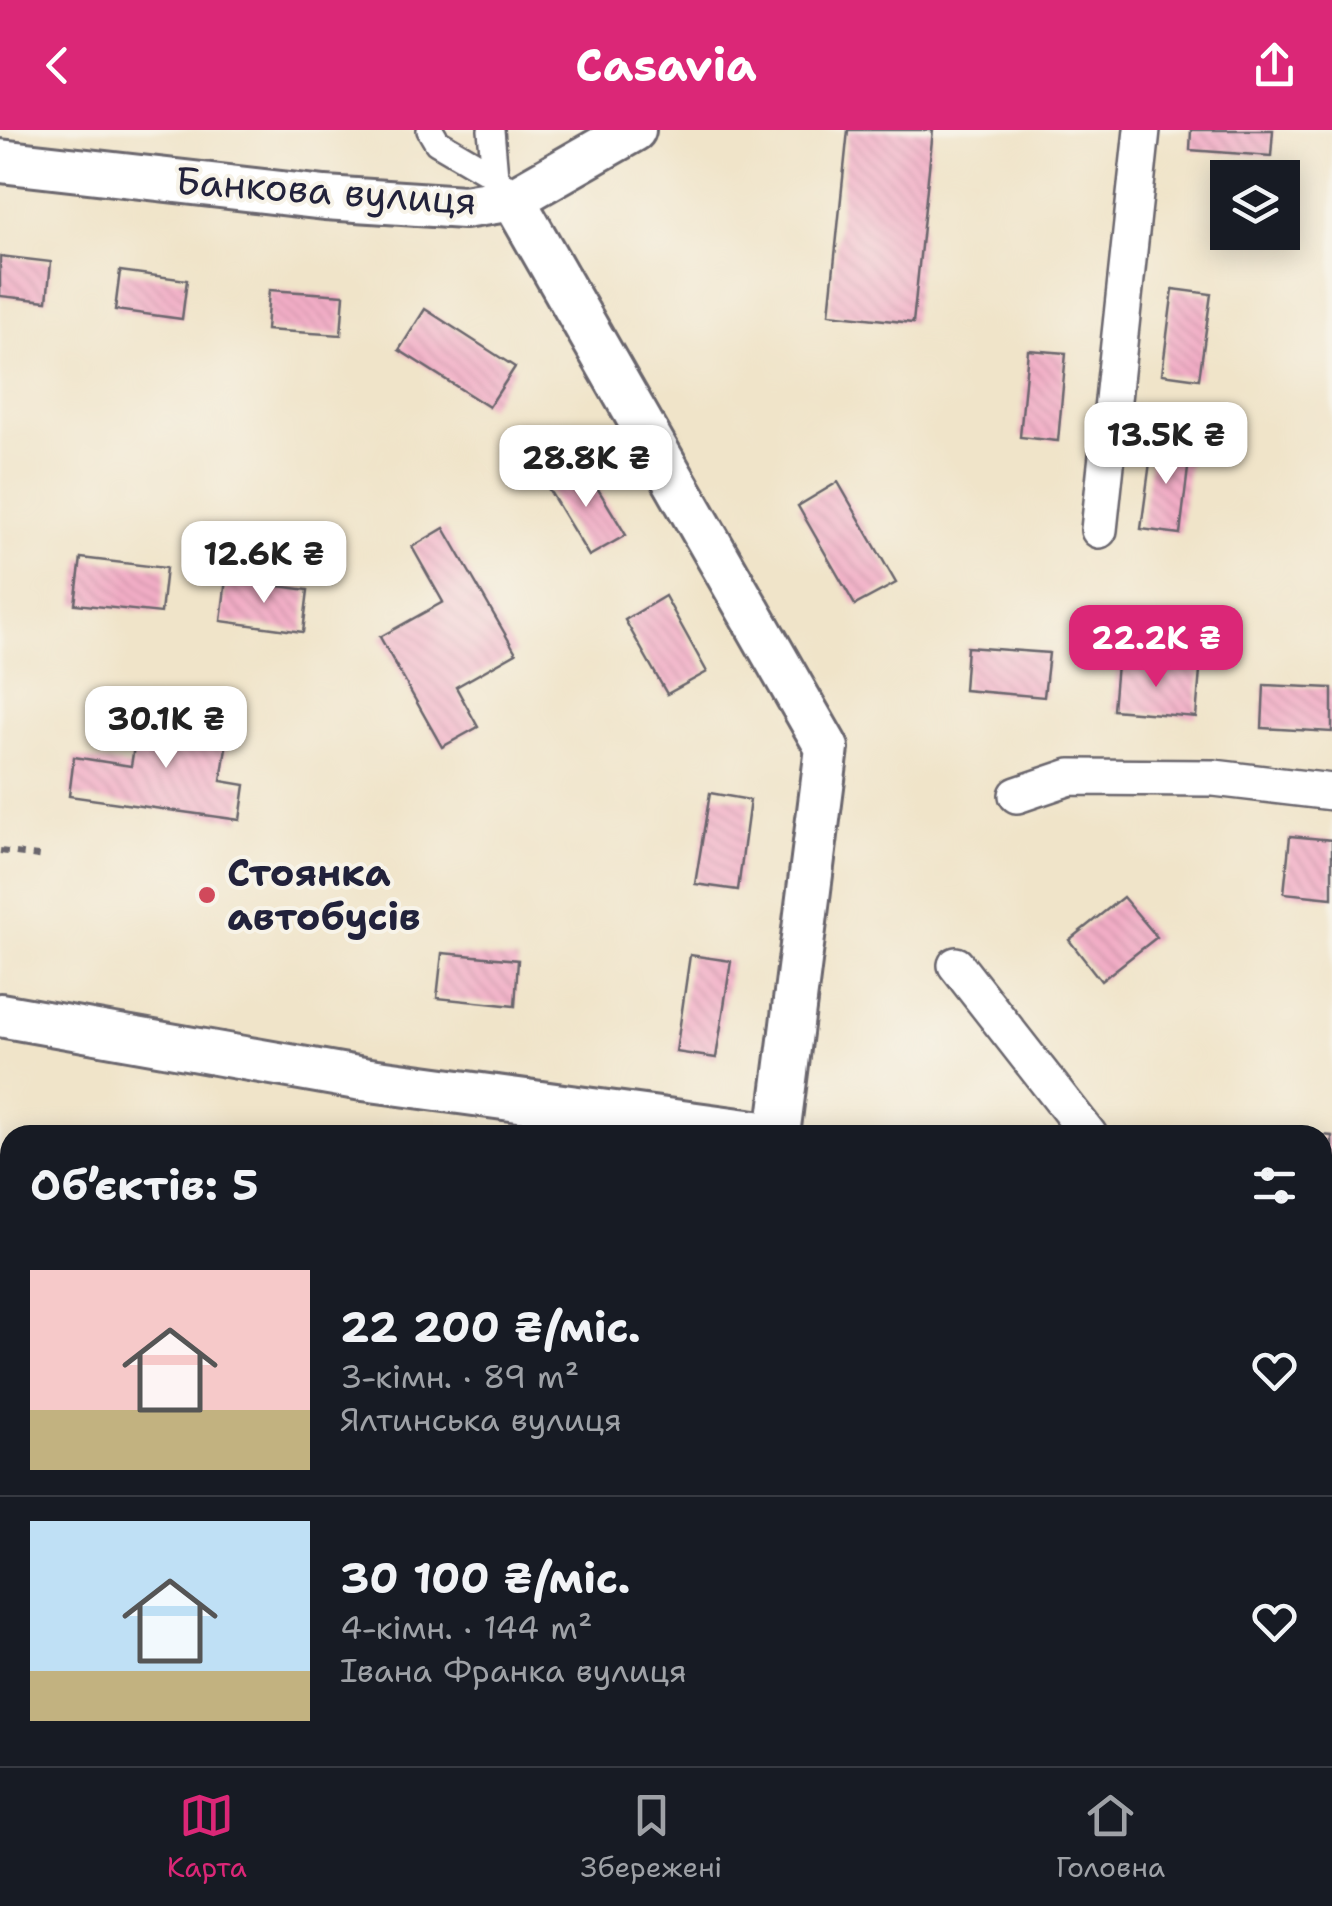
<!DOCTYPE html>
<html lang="uk">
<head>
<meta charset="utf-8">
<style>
  body { margin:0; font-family:"Shantell Sans",sans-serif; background:#20242c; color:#f1f3f6; height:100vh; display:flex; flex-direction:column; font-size:38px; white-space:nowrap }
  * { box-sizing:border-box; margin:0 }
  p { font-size:32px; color:#9ea1a6 }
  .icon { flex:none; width:55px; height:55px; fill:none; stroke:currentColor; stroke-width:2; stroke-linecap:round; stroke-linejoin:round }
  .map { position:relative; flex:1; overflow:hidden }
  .side { position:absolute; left:0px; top:995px; width:1332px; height:642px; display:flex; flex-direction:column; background:#171b24; border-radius:30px 30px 0 0; box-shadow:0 5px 25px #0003 }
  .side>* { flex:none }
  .fabs { position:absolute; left:1210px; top:30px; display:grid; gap:20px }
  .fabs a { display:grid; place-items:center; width:90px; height:90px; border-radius:0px; background:#171b24; box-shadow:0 5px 25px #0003; font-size:50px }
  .price { position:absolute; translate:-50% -85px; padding:0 22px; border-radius:20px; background:#fff; color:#222; font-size:32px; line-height:65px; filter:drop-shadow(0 2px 5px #0008) }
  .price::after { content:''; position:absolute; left:50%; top:60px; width:30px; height:22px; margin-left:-15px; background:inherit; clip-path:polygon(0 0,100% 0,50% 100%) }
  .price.active { background:#db2777; color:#fff }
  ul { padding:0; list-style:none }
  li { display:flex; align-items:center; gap:30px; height:250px; padding:0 30px }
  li+li { border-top:2px solid #363941 }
  li span { display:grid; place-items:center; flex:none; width:280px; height:200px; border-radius:0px; color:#555 }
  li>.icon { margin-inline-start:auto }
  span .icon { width:120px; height:120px; fill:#fffc; stroke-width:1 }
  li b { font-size:42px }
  h2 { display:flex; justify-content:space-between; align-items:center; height:120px; padding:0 30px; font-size:42px }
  header { display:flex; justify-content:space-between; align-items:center; height:130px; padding:0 30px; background:#db2777; color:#fff; font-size:45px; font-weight:700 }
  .dock { display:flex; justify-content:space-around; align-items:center; height:140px; border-top:2px solid #363941; background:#171b24; font-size:28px; color:#9ea1a6 }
  .dock a { display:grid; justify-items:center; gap:5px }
  .dock .active { color:#db2777 }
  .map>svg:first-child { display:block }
  .building { fill:url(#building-back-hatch) }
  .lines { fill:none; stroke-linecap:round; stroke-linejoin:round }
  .pedestrian-casing { stroke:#6a666d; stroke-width:30 }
  .minor-casing { stroke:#6a666d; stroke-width:40 }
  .tertiary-casing { stroke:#6a666d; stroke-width:48 }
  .path { stroke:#6a666d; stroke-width:6; stroke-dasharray:8 8; stroke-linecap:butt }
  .pedestrian { stroke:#fff; stroke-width:25 }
  .minor { stroke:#fff; stroke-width:35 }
  .tertiary { stroke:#fff; stroke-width:42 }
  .poi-dot { fill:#d1495b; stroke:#f7f3e8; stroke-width:4 }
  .labels { text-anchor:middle; stroke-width:8; stroke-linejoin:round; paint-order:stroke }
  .street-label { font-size:38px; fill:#22223b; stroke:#f7f3e8 }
  .poi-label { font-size:38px; font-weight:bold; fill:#22223b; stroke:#f7f3e8; text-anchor:start }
</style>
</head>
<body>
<header><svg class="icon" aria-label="back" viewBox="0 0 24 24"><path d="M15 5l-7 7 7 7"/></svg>Casavia<svg class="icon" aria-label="share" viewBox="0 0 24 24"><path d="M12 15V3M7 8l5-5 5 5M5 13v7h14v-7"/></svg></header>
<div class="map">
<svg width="1332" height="1636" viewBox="0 0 1332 1636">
  <defs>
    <pattern id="building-back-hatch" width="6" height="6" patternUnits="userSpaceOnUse" patternTransform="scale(2.5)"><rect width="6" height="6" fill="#f2adc6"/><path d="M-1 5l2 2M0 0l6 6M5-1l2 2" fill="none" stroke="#cf95ab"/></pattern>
  </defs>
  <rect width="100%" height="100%" fill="#f7f3e8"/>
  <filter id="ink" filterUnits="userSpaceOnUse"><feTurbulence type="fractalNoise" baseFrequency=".01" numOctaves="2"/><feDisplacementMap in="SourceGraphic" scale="20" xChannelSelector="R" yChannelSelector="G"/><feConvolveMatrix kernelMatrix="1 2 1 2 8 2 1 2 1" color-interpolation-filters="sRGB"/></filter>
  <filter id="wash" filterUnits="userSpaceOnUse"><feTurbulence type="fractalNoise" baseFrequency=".0048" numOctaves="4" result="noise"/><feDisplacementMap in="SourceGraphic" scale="40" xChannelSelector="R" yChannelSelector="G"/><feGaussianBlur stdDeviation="2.25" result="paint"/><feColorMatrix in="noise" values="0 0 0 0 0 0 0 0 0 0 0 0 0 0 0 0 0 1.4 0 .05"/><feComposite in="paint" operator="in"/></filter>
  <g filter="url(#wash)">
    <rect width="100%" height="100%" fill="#f0e4c9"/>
    <g id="blocks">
      <path class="building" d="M848,0H933L913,193L829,184Z
        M1191,0H1273L1271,26L1190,20Z
        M0,126L51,132L47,171L0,166Z
        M120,141L187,150L182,189L115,180Z
        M1173,159L1211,164L1199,249L1162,244Z
        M269,160L344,165L341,205L266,200Z
        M425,179L515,237L489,277L399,220Z
        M1028,220L1066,223L1058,311L1020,307Z
        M1153,310L1191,314L1180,404L1141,399Z
        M582,333L626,405L589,426L546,355Z
        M838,352L896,453L855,475L798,376Z
        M444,398L516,523L456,557L478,597L442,617L380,507L443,472L412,417Z
        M81,428L166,438L161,483L75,474Z
        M226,449L308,460L303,502L221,491Z
        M665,466L707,542L667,564L625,490Z
        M967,517L1049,523L1044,567L964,560Z
        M1117,534L1200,541L1196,587L1113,580Z
        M1264,555L1332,558V602L1262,598Z
        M139,585L229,597L221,651L245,655L240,690L69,666L74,627L131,636Z
        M710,663L750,670L738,760L695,754Z
        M1290,706L1332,710V768L1284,763Z
        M1123,767L1157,807L1101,851L1069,810Z
        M442,823L518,830L515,876L437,868Z
        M690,825L731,831L716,928L676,922Z
        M1272,999L1303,1003V1005H1271Z
        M1322,1005L1332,1006V1064L1322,1063Z
        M0,1276L10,1277V1540L0,1539Z
        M757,1628H805L804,1636H756Z"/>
    </g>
  </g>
  <g filter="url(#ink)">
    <use href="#blocks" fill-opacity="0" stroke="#6a666d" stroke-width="2.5"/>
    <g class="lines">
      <defs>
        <path id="pedestrian" d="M430,0L437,12L495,46L513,69
          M491,0L495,46"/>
        <path id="minor" d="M1099,400L1142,0
          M1017,665L1070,647L1214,648L1332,662
          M956,835L1089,1005
          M1322,1108L1332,1109
          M1322,1621L1332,1622
          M1142,1636L1143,1628"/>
        <path id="tertiary" d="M0,31L325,68L464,77L513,69L634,0
          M513,69L827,618L778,1005
          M0,885L363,949L778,1005
          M701,1636L702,1628"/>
      </defs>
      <use href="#pedestrian" class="pedestrian-casing"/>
      <use href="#minor" class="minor-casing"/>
      <use href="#tertiary" class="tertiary-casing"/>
      <path class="path" d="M0,721L46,727
        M16,1636L20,1628"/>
      <use href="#pedestrian" class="pedestrian"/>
      <use href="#minor" class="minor"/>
      <use href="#tertiary" class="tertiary"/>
    </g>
  </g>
  <circle class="poi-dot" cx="207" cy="765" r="10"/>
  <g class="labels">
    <g class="street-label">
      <text transform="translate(326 61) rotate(4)" y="13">Банкова вулиця</text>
    </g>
    <g class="poi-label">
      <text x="227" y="756">Стоянка<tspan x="227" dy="44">автобусів</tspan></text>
    </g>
  </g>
</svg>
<div class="fabs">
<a><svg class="icon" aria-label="layers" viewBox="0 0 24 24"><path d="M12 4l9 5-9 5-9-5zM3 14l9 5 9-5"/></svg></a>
</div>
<b class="price" style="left:1166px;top:357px">13.5K ₴</b>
<b class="price" style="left:586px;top:380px">28.8K ₴</b>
<b class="price" style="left:264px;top:476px">12.6K ₴</b>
<b class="price active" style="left:1156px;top:560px">22.2K ₴</b>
<b class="price" style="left:166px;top:641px">30.1K ₴</b>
<section class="side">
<h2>Об’єктів: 5<svg class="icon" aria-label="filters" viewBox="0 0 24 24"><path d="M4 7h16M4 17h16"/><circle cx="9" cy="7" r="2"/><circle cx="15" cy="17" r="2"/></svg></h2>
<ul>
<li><span style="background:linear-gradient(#f6c9c9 70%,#c2b280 0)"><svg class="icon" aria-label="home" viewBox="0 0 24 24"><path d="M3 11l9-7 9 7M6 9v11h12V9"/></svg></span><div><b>22 200 ₴/міс.</b><p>3-кімн. · 89 m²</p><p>Ялтинська вулиця</p></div><svg class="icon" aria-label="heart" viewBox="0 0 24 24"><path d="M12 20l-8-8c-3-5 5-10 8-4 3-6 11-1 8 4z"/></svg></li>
<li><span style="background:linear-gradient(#bfe0f5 75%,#c2b280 0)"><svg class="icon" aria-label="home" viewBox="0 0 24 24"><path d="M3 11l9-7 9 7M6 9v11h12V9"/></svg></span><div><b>30 100 ₴/міс.</b><p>4-кімн. · 144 m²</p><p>Івана Франка вулиця</p></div><svg class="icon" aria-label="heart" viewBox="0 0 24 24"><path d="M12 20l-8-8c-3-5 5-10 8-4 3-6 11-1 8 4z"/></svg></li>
</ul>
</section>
</div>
<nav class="dock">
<a class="active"><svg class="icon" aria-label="map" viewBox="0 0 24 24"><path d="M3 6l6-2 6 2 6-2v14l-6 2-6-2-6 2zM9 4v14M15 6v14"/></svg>Карта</a>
<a><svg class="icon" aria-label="saved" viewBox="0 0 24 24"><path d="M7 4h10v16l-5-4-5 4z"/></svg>Збережені</a>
<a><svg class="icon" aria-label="home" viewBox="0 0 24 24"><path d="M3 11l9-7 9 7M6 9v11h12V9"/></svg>Головна</a>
</nav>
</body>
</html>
